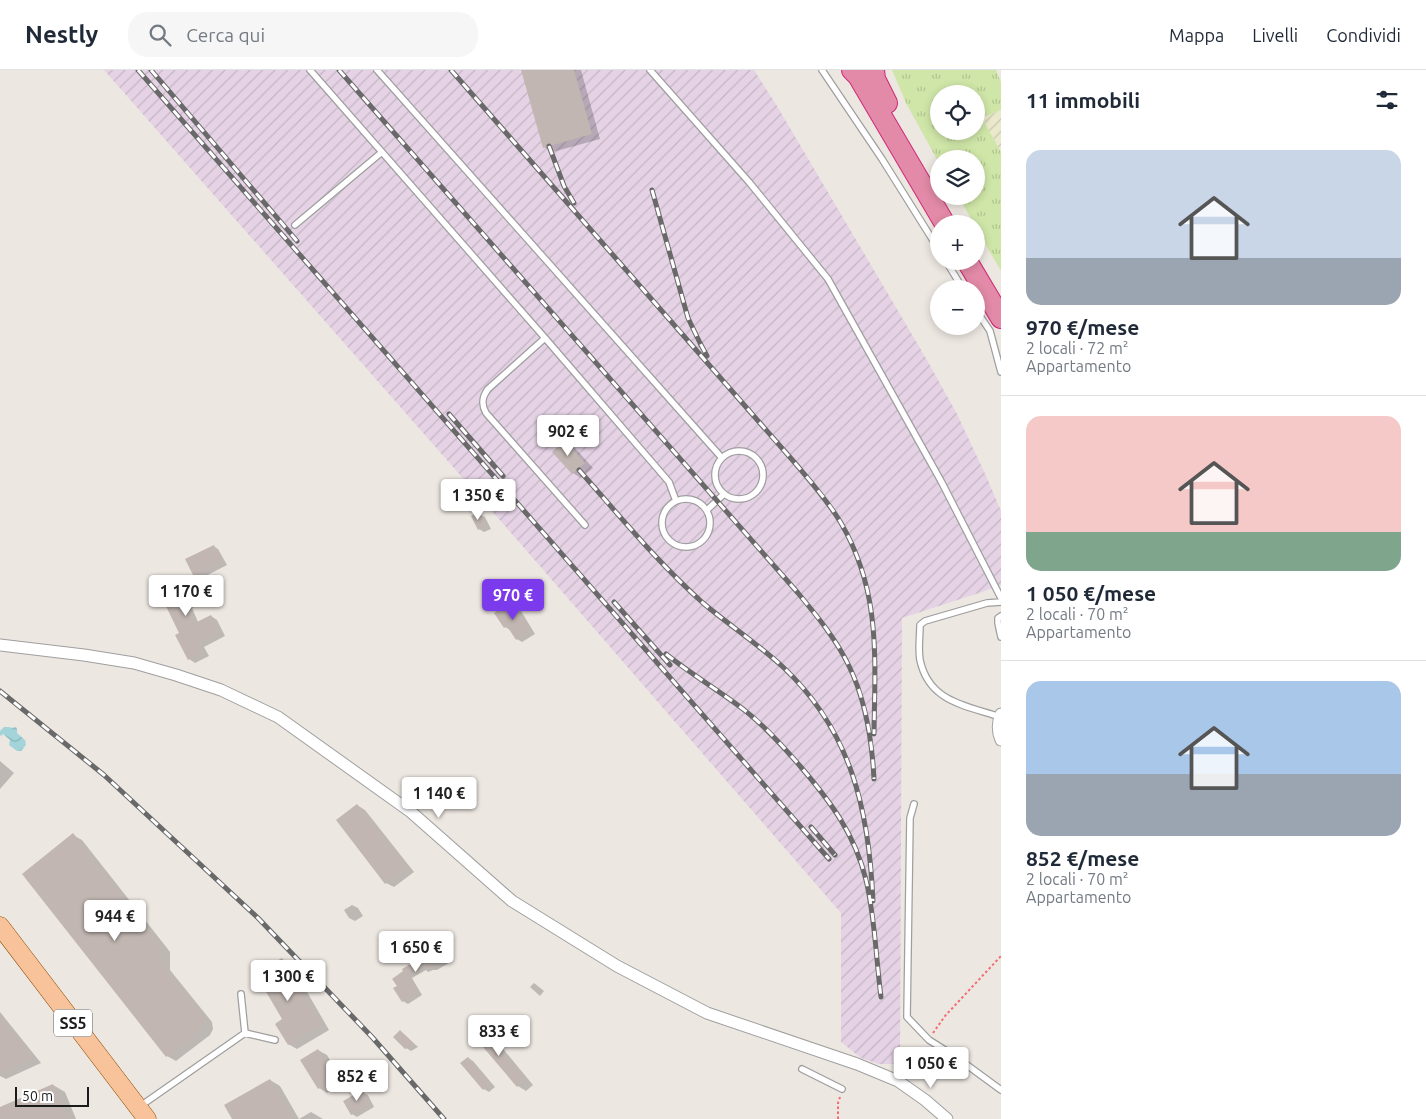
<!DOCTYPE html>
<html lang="it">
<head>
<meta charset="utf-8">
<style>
  body { margin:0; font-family:Ubuntu,sans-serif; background:#f6f6f7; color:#1f2937; height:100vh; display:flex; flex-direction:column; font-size:19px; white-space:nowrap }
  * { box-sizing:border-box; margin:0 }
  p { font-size:16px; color:#747a83 }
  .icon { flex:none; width:28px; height:28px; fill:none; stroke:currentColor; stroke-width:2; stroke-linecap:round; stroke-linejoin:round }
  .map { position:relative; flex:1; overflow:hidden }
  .side { display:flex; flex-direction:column; background:#fff; width:425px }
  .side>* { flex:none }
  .tools { position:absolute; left:930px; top:15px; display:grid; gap:10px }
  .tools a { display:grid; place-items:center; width:55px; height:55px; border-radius:50%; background:#fff; box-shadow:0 2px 8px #0003; font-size:25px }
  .scale { position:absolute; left:15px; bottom:12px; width:74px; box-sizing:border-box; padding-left:5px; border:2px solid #1b1b1b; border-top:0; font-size:14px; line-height:18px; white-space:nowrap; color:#1b1b1b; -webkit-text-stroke:4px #fff; paint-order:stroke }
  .price { position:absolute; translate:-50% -42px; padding:0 11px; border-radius:5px; background:#fff; color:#222; font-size:16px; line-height:32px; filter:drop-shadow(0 1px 2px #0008) }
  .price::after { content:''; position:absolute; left:50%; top:30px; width:15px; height:11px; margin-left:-8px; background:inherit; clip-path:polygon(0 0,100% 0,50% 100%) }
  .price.selected { background:#7c3aed; color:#fff }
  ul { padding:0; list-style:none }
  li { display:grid; align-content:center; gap:10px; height:265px; padding:0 25px }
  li+li { border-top:1px solid #e0e1e3 }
  li span { display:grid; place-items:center; height:155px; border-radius:15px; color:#555 }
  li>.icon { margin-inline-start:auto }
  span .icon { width:90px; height:90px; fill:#fffc; stroke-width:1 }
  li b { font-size:21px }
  h2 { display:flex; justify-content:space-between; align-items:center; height:60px; padding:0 25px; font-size:21px }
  header { display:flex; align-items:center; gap:30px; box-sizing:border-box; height:70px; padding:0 25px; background:#fff; border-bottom:1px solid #e0e1e3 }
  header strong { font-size:24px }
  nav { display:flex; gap:28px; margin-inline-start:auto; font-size:18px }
  .search { width:350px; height:45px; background:#f6f6f7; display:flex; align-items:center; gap:12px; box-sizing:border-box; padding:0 18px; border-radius:20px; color:#747a83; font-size:19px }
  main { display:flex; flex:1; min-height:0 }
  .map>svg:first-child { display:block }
  .industrial { fill:url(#industrial-furrows) }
  .farmland { fill:url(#farmland-furrows) }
  .grass { fill:url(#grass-tufts); fill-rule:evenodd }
  .water { fill:url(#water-waves) }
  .shadow { fill:#0003 }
  .building { fill:#c1b6b1 }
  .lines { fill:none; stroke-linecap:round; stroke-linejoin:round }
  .service-casing { stroke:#9f9f9f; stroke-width:8 }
  .minor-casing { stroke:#9f9f9f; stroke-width:13 }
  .primary-casing { stroke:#8d4d05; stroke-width:19 }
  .motorway-casing { stroke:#cf2979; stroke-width:22 }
  .path { stroke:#f46a6f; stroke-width:2; stroke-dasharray:2.5 2.5; stroke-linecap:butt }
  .service { stroke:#fff; stroke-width:5.5 }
  .minor { stroke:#fff; stroke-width:11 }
  .primary { stroke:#f8c39a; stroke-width:18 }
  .motorway { stroke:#e28aa7; stroke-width:20 }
  .rail-casing { stroke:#696969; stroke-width:5 }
  .rail { stroke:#fff; stroke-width:3; stroke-dasharray:9; stroke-linecap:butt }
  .labels { text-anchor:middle; stroke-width:4.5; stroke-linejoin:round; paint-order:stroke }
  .shield { fill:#fff; stroke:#5f5f5f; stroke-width:1 }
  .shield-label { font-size:16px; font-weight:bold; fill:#1b1b1b }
</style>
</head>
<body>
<header>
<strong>Nestly</strong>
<div class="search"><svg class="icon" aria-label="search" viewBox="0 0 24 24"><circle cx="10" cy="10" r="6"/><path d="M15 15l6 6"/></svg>Cerca qui</div>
<nav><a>Mappa</a><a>Livelli</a><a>Condividi</a></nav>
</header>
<main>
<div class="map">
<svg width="1001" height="1049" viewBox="0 0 1001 1049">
  <defs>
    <pattern id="industrial-furrows" width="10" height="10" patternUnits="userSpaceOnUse" patternTransform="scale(1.25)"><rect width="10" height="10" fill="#e5d3e5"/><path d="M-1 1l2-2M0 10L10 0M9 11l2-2" fill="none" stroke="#c4b5c4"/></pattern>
    <pattern id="farmland-furrows" width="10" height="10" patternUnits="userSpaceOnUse" patternTransform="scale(1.25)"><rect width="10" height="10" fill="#ebe9cc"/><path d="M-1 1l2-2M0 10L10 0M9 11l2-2" fill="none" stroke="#c9c7af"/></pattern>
    <pattern id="grass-tufts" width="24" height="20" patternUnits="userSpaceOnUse" patternTransform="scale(1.25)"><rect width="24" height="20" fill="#cfe6a8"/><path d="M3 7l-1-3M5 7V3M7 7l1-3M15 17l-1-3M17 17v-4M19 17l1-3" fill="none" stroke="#b1c590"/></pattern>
    <pattern id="water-waves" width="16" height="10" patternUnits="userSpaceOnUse" patternTransform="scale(1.25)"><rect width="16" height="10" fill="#a2d4d9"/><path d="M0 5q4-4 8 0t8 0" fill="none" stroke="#8bb5ba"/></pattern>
  </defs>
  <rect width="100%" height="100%" fill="#ede7e1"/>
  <path class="industrial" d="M104,0H754L777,36L927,290L957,344L987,408L1001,441V515L979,523L902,548L900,994H879L861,988L841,972V843L519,472Z"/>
  <path class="farmland" d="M1001,40V82L982,48Z"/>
  <path class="grass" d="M892,0H996L1001,12V40L982,48L1001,82V201L976,158V154H974L958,126H976V89H939V93L906,33ZM939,24H976V61H939Z"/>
  <path class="water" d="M4,657H9L11,658L16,657L17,659V663L25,670L26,675L21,681H17L9,675L10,670L3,664L1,666L0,665V661Z"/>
  <path class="shadow" d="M522,0H581L600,69L553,82L544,77Z
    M565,372L574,377L593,398L581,408L573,403Z
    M479,444L485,447L491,459L484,462L479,459Z
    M213,476L218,479L227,495L200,509L195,506Z
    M184,507L191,511L202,533L192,538L198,552L211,546L217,550L225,566L204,577L209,586L195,593L189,589L181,563L166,534L160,531Z
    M513,533L518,536L535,564L522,572L517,569L510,560L505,557Z
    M0,691L14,703L0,719Z
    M357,735L365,740L414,802L394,817L386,813Z
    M73,765L82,770L167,878L170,882V900L212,952L213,959L210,965L176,991L167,986L23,804Z
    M352,835L358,838L363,846L355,851L349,848L344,840Z
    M441,877L446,880L452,891L437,900H433L428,902L426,900L412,908L422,925L408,934L403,931L398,916L394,909Z
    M282,889L291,894L329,960L297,979L288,974L284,950Z
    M534,913L544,921L540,926L530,917Z
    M0,942L41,993L6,1009L0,1006Z
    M481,959L490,963L533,1015L526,1021L518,1016Z
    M400,962L405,965L418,977L411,981L406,978Z
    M318,980L327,985L344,1013L327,1023L319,1018Z
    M468,988L473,991L495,1017L489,1022L484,1019Z
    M270,1010L280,1016L299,1049L311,1042L323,1049H234Z
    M53,1015L65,1022L76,1049H0V1038Z
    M362,1022L368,1025L374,1037L357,1047L352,1044Z"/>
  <path class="building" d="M521,0H574L592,64L543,78Z
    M565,370L585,393L572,404L552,382Z
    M479,442L486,455L478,460L471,446Z
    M214,475L222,492L194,507L185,489Z
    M184,506L196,530L186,535L195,553L211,545L220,563L198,573L203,582L188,590L175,565L179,563L163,530L159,532L154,521Z
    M512,532L531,561L516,570L507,556L504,558L494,543Z
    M357,734L407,797L385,814L336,750Z
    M73,763L158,871L161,876L162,894L203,946L204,954L201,960L166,987L22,804Z
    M441,876L447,888L431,898H427L422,900L421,898L408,905L418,922L402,932L393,918L397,916L392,909L403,901L402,899Z
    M282,888L322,955L288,975L275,954L282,949L255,903Z
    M0,945L33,988L0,1003Z
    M481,957L525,1009L517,1017L472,964Z
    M400,960L414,974L405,979L393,967Z
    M318,979L336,1008L318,1019L300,990Z
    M468,987L491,1014L483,1020L460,993Z
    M270,1009L293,1049H232L224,1035Z
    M53,1014L68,1049H0V1037Z
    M362,1020L370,1034L351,1045L343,1031Z"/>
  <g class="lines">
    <defs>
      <path id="service" d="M310,0L545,268L669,412L676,431
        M377,0L722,388
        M650,0L749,112L828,209L941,411L1001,528
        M822,0L882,89L939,180
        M295,155L382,82
        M946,191L963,219
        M976,240L990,261L1001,302
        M545,268L488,319C482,327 481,334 486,343L585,455
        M715 405a24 24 0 1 1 48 0a24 24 0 1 1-48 0Z
        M662 453a24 24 0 1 1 48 0a24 24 0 1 1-48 0Z
        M707,440L724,424
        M1001,546L998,548V553L1001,567
        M1000,647C965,635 929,632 920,590C918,579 920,566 920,555L925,551L987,533L1001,532
        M914,734L910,748L907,947L929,970L956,987L1001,1020
        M245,963L275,970
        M802,999L842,1019
        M139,1037L245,963L241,924"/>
      <path id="minor" d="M0,575L84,585L134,593L176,605L221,620L278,647L411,742L512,831L617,896L707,943L857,994L898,1011L925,1030L947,1049
        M1001,644C997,654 997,661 1001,670"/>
      <path id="primary" d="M0,856L147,1049"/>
      <path id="motorway" d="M852,0L858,6L945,154
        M874,0L875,9L887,33
        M967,191L1001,248"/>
    </defs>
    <use href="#service" class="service-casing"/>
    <use href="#minor" class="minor-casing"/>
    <use href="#primary" class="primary-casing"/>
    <use href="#motorway" class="motorway-casing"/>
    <path class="path" d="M933,963L945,946L1001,886
      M838,1049V1033L840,1027"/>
    <use href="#service" class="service"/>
    <use href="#minor" class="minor"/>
    <use href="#primary" class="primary"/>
    <use href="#motorway" class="motorway"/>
    <defs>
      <path id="rail" d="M138,0L829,789
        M151,0L297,171
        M339,0L798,523C817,546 836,569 849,596C866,631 872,670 874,709
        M451,0L795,393C811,412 828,431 841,453C881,522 875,587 874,664
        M549,76L564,116L574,133
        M652,120L688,248L700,273L707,286
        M449,344L503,406
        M579,400C619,445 658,493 703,533C729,555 758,574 783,597C852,662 869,741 873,831
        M614,532L670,595
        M666,584C691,604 718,620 743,639C765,656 782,675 800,696C830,731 855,764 866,810C875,847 876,889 881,927
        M0,621L104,705L258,848L372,967L444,1049
        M811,757L835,785"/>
    </defs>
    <use href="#rail" class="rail-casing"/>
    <use href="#rail" class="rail"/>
  </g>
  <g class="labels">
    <rect class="shield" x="54" y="939.5" width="38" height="27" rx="4"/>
    <g class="shield-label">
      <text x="73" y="959">SS5</text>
    </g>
  </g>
</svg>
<div class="tools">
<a><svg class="icon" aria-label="locate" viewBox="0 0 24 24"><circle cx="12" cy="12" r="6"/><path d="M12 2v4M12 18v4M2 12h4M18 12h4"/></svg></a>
<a><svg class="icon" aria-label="layers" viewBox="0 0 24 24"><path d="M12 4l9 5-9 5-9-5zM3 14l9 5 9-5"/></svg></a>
<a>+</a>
<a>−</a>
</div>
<div class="scale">50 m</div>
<b class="price" style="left:568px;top:387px">902 €</b>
<b class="price" style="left:478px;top:451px">1 350 €</b>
<b class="price" style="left:186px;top:547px">1 170 €</b>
<b class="price selected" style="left:513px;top:551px">970 €</b>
<b class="price" style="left:439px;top:749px">1 140 €</b>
<b class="price" style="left:115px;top:872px">944 €</b>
<b class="price" style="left:416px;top:903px">1 650 €</b>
<b class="price" style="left:288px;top:932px">1 300 €</b>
<b class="price" style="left:499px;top:987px">833 €</b>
<b class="price" style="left:931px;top:1019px">1 050 €</b>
<b class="price" style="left:357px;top:1032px">852 €</b>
</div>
<section class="side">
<h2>11 immobili<svg class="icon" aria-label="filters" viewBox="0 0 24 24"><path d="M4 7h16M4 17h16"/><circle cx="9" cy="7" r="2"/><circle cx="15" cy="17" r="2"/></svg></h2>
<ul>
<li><span style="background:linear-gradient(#c9d6e8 70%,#9aa5b1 0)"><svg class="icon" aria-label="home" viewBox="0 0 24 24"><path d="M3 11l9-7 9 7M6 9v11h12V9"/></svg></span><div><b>970 €/mese</b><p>2 locali · 72 m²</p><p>Appartamento</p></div></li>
<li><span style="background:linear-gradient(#f6c9c9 75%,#7fa58c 0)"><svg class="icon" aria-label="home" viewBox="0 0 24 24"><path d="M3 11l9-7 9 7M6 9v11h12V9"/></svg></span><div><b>1 050 €/mese</b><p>2 locali · 70 m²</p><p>Appartamento</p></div></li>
<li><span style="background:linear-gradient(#a9c7e8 60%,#9aa5b1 0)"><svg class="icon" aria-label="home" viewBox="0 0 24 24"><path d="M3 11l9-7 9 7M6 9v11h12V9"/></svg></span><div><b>852 €/mese</b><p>2 locali · 70 m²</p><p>Appartamento</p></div></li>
</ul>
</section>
</main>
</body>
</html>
